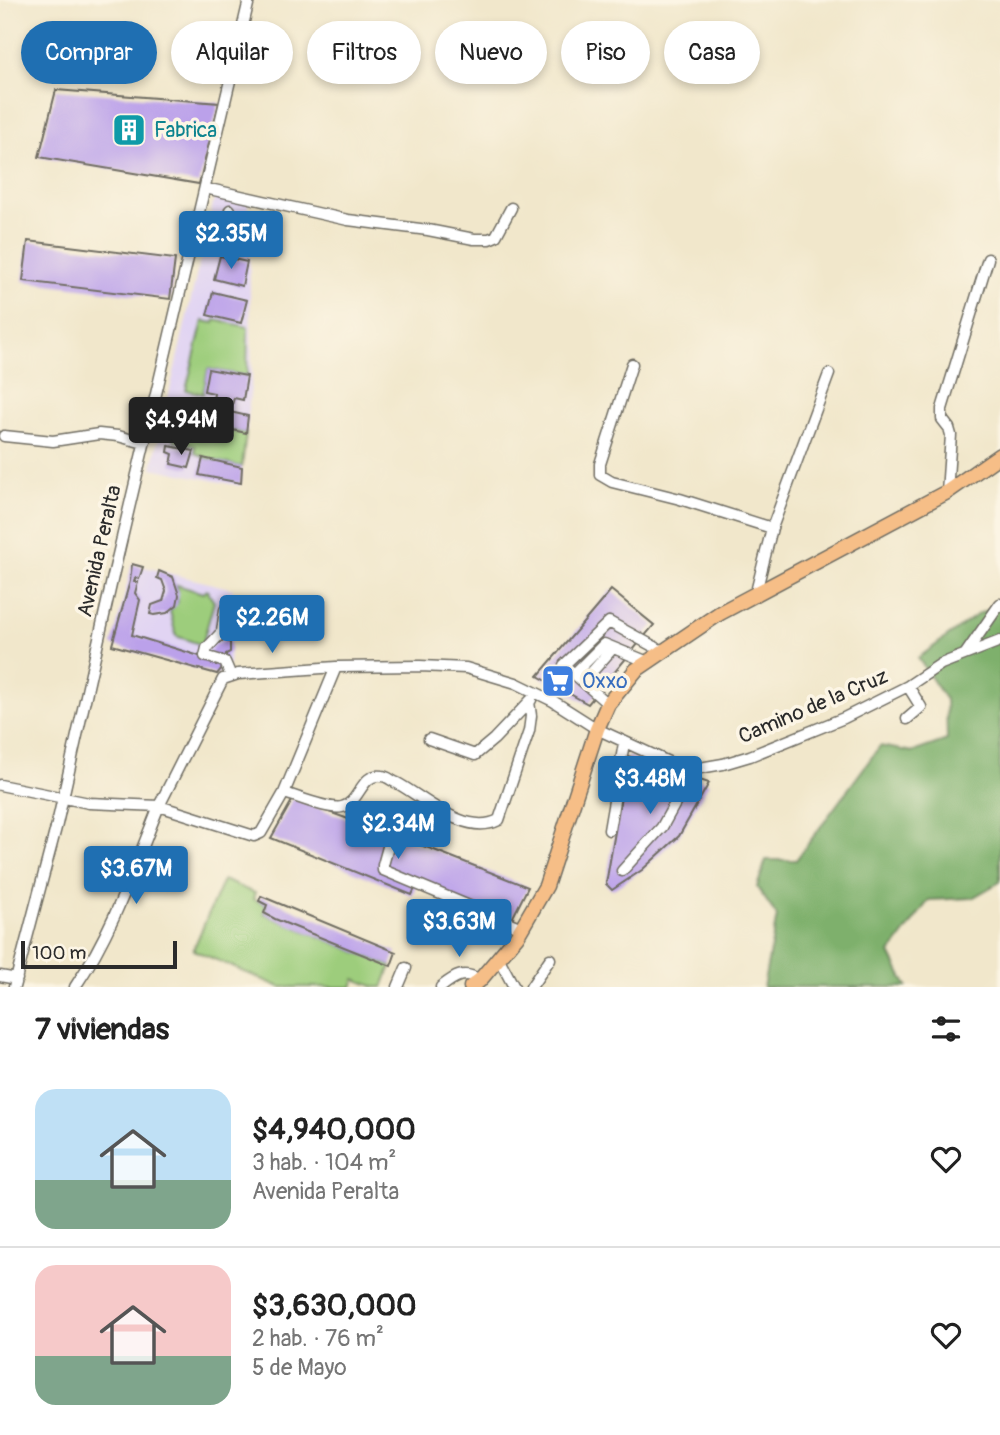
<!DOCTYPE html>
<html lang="es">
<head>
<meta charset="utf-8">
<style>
  body { margin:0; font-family:Pangolin,sans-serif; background:#f6f6f6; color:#222; height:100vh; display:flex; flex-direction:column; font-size:26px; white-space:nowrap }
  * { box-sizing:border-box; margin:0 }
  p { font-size:23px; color:#767676 }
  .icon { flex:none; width:38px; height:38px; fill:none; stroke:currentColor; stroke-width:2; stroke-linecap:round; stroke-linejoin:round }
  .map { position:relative; height:987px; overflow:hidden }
  .side { display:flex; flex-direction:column; background:#fff; flex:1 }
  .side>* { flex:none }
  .guide { position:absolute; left:21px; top:21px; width:959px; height:63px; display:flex; gap:14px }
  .scale { position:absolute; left:21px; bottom:18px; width:156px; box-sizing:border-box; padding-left:7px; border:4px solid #2b2b2b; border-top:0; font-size:19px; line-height:24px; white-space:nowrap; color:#2b2b2b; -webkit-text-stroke:5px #fcf5e5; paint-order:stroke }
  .price { position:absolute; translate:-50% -60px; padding:0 16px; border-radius:7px; background:#1f6fb2; color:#fff; font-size:23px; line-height:46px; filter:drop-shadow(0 2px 4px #0008) }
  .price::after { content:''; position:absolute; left:50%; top:42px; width:21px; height:16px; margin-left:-10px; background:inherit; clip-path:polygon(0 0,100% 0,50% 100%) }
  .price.selected { background:#222; color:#fff }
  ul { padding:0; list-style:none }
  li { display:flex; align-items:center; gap:21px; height:175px; padding:0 35px }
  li+li { border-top:2px solid #e0e0e0 }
  li span { display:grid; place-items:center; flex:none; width:196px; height:140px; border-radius:21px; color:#555 }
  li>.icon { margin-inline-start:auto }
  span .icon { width:84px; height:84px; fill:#fffc; stroke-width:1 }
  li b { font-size:30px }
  h2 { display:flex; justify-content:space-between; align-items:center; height:84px; padding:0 35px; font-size:30px }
  .tag { padding:0 24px; border-radius:32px; background:#fff; box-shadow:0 4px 10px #0003; font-size:24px; line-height:63px }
  .tag.selected { background:#1f6fb2; color:#fff }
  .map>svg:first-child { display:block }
  .built { fill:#e1d4f3 }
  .green { fill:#9dcd7c; stroke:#647c54; stroke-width:2 }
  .forest { fill:#7eb06c; stroke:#546e4c; stroke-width:2 }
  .building { fill:#bba1ea }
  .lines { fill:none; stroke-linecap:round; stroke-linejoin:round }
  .minor-casing { stroke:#706d63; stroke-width:13 }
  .major-casing { stroke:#706d63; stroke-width:17 }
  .minor { stroke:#fff; stroke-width:10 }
  .major { stroke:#f6be87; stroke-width:14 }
  .labels { text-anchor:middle; stroke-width:7; stroke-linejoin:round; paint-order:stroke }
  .culture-label { font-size:21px; fill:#0d838f; stroke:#fcf5e5; text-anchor:start }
  .street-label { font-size:21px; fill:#2b2b2b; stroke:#fcf5e5 }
  .shop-label { font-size:21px; fill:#366cbe; stroke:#fcf5e5; text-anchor:start }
</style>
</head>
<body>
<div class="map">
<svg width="1000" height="987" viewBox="0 0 1000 987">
  <rect width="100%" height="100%" fill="#fcf5e5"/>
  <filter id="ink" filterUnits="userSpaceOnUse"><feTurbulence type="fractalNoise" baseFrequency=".0143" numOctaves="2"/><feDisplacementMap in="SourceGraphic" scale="14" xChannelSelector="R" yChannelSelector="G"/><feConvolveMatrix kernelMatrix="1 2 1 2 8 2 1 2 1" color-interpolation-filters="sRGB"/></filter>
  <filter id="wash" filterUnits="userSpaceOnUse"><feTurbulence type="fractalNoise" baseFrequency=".00686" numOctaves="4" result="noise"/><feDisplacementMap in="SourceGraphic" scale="28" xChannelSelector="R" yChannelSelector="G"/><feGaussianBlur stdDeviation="1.57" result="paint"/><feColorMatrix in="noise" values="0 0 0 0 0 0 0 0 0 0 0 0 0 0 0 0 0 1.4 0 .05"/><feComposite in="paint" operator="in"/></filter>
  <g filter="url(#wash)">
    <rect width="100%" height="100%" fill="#f1e7cb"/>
    <path class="built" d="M215,195L248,201L252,377L240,486L152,468Z
      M132,564L233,589L229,664L225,665L217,674L112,645Z"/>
    <path class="green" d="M215,320L248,327L247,376L208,369L203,394L186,390L203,321L214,323Z
      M183,400L206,405L202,427L231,433L232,430L246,433L242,467L203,458V456L195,453V446L174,441Z
      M177,585L203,593L206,590L208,591L214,602L202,645L176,636L170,611L178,602Z
      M223,880L255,893L253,899L267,905L264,913L276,919L391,966L383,987H375L355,979L352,987H280L193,950Z"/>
    <path class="forest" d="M1000,604V882L972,898L929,900L890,953L907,987H763L777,916L757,887L766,860H796L880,746L913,752L947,740L946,700L918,658L978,614Z"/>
    <g id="blocks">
      <path class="building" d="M56,90L219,103L199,184L39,157Z
        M28,241L175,259L170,299L23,281Z
        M220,256L247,262L242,286L214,279Z
        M213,292L247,300L241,323L207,315Z
        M208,369L247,376L243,400L234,398L230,412L248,416L246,433L210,425L214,393L204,391Z
        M169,446L194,451L189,468L171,464L173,454L168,452Z
        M203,458L242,467L241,483L199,475Z
        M132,564L143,567L139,579L135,578L134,582H138L135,593L140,600L132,635L225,664L217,674L112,645L130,581Z
        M159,571L173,577L179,595L177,605L167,613L154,615L150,614L152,605L163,601L166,591L162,580L157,578Z
        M611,590L654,625L588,704L538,676Z
        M225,640L230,643V652L226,654L225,660L210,655L212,647Z
        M628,756L709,783L679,836L642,870L612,890L606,884Z
        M293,799L434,850L528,887L509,925L416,886L412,895L271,838Z
        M261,896L396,952L391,966L275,919L264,913L267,905L259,901Z"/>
    </g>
  </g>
  <g filter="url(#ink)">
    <use href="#blocks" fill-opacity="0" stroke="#706d63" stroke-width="2"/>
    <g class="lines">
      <defs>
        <path id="minor" d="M205,188L348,220L428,230L474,239H489L496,236L511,208
          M195,232L221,239L226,237L230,210
          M632,364L600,464V475L612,482L680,499L772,528
          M4,436L53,441L99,434L118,436L144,443
          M947,492L951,435L949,428L942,419V409L988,259
          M755,596L772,528L829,374
          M225,610L222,632L207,648L205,656L225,662L231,676
          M966,653L1000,604
          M574,674L604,644L648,662
          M583,682L613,648
          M608,704L564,665L609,622L662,651
          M907,719L921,707L908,686
          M429,739L475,755L494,739L531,700
          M0,785L89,803L159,806L223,679L238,674L336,667L420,666L466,668L516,683L553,701L597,729L677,766L694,769L723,764L750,756L844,718L908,686L941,664L1000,641
          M284,793C299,797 328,810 342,807C360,803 361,772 382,776C387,776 392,781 397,783C425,798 465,837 499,820L529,731L531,716L529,702
          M609,830L624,743
          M388,847L383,865V870L522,928
          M622,871L662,827L694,769
          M498,957L514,987
          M0,976L17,979
          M14,987L57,824L113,576L249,0
          M75,987C113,931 134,868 159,806L254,836L261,833L284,793L336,667
          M398,987L406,968
          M441,987C455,976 464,970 480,980
          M531,987L550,959"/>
        <path id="major" d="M471,987L480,980L517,936L546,886L597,729L608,704L636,670L720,613L947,492L1000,455"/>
      </defs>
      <use href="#minor" class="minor-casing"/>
      <use href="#major" class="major-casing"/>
      <use href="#minor" class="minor"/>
      <use href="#major" class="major"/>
    </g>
  </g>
  <defs>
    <symbol id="building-square" viewBox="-11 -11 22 22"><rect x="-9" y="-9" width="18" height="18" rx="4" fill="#0f9aa8" stroke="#fcf5e5"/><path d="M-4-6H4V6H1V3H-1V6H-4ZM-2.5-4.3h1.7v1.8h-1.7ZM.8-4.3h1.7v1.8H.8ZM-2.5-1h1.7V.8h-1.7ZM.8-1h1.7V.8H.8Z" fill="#fff"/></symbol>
    <symbol id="supermarket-square" viewBox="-11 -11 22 22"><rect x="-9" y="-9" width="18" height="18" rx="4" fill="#3f7fe0" stroke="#fcf5e5"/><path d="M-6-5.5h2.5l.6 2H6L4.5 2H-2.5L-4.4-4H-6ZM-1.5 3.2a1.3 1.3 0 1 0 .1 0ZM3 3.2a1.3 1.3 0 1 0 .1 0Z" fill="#fff"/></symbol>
  </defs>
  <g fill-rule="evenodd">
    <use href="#building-square" x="110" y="111" width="38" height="38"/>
    <use href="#supermarket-square" x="539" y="662" width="38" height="38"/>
  </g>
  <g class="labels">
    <g class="culture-label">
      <text x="154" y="137">Fabrica</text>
    </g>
    <g class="street-label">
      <text transform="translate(99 551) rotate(-77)" y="7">Avenida Peralta</text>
      <text transform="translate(813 706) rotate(-23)" y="7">Camino de la Cruz</text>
    </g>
    <g class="shop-label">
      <text x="582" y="688">Oxxo</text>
    </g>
  </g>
</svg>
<div class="scale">100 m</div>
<b class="price" style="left:231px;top:271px">$2.35M</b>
<b class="price selected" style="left:181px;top:457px">$4.94M</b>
<b class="price" style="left:272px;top:655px">$2.26M</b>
<b class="price" style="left:650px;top:816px">$3.48M</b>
<b class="price" style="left:398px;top:861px">$2.34M</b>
<b class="price" style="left:136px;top:906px">$3.67M</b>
<b class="price" style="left:459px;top:959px">$3.63M</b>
<div class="guide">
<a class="tag selected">Comprar</a>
<a class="tag">Alquilar</a>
<a class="tag">Filtros</a>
<a class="tag">Nuevo</a>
<a class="tag">Piso</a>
<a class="tag">Casa</a>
</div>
</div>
<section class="side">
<h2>7 viviendas<svg class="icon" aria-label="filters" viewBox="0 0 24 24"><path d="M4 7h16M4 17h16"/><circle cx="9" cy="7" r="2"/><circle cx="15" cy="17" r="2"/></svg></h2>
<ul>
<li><span style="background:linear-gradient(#bfe0f5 65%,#7fa58c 0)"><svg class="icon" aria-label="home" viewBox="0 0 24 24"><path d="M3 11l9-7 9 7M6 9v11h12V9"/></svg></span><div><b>$4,940,000</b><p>3 hab. · 104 m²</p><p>Avenida Peralta</p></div><svg class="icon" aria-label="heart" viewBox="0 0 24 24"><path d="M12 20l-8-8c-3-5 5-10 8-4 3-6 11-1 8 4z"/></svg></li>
<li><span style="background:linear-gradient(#f6c9c9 65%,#7fa58c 0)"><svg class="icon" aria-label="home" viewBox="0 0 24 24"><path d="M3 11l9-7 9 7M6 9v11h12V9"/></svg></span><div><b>$3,630,000</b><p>2 hab. · 76 m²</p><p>5 de Mayo</p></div><svg class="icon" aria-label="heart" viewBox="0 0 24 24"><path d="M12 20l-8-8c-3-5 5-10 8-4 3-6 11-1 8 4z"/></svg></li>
</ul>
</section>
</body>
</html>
